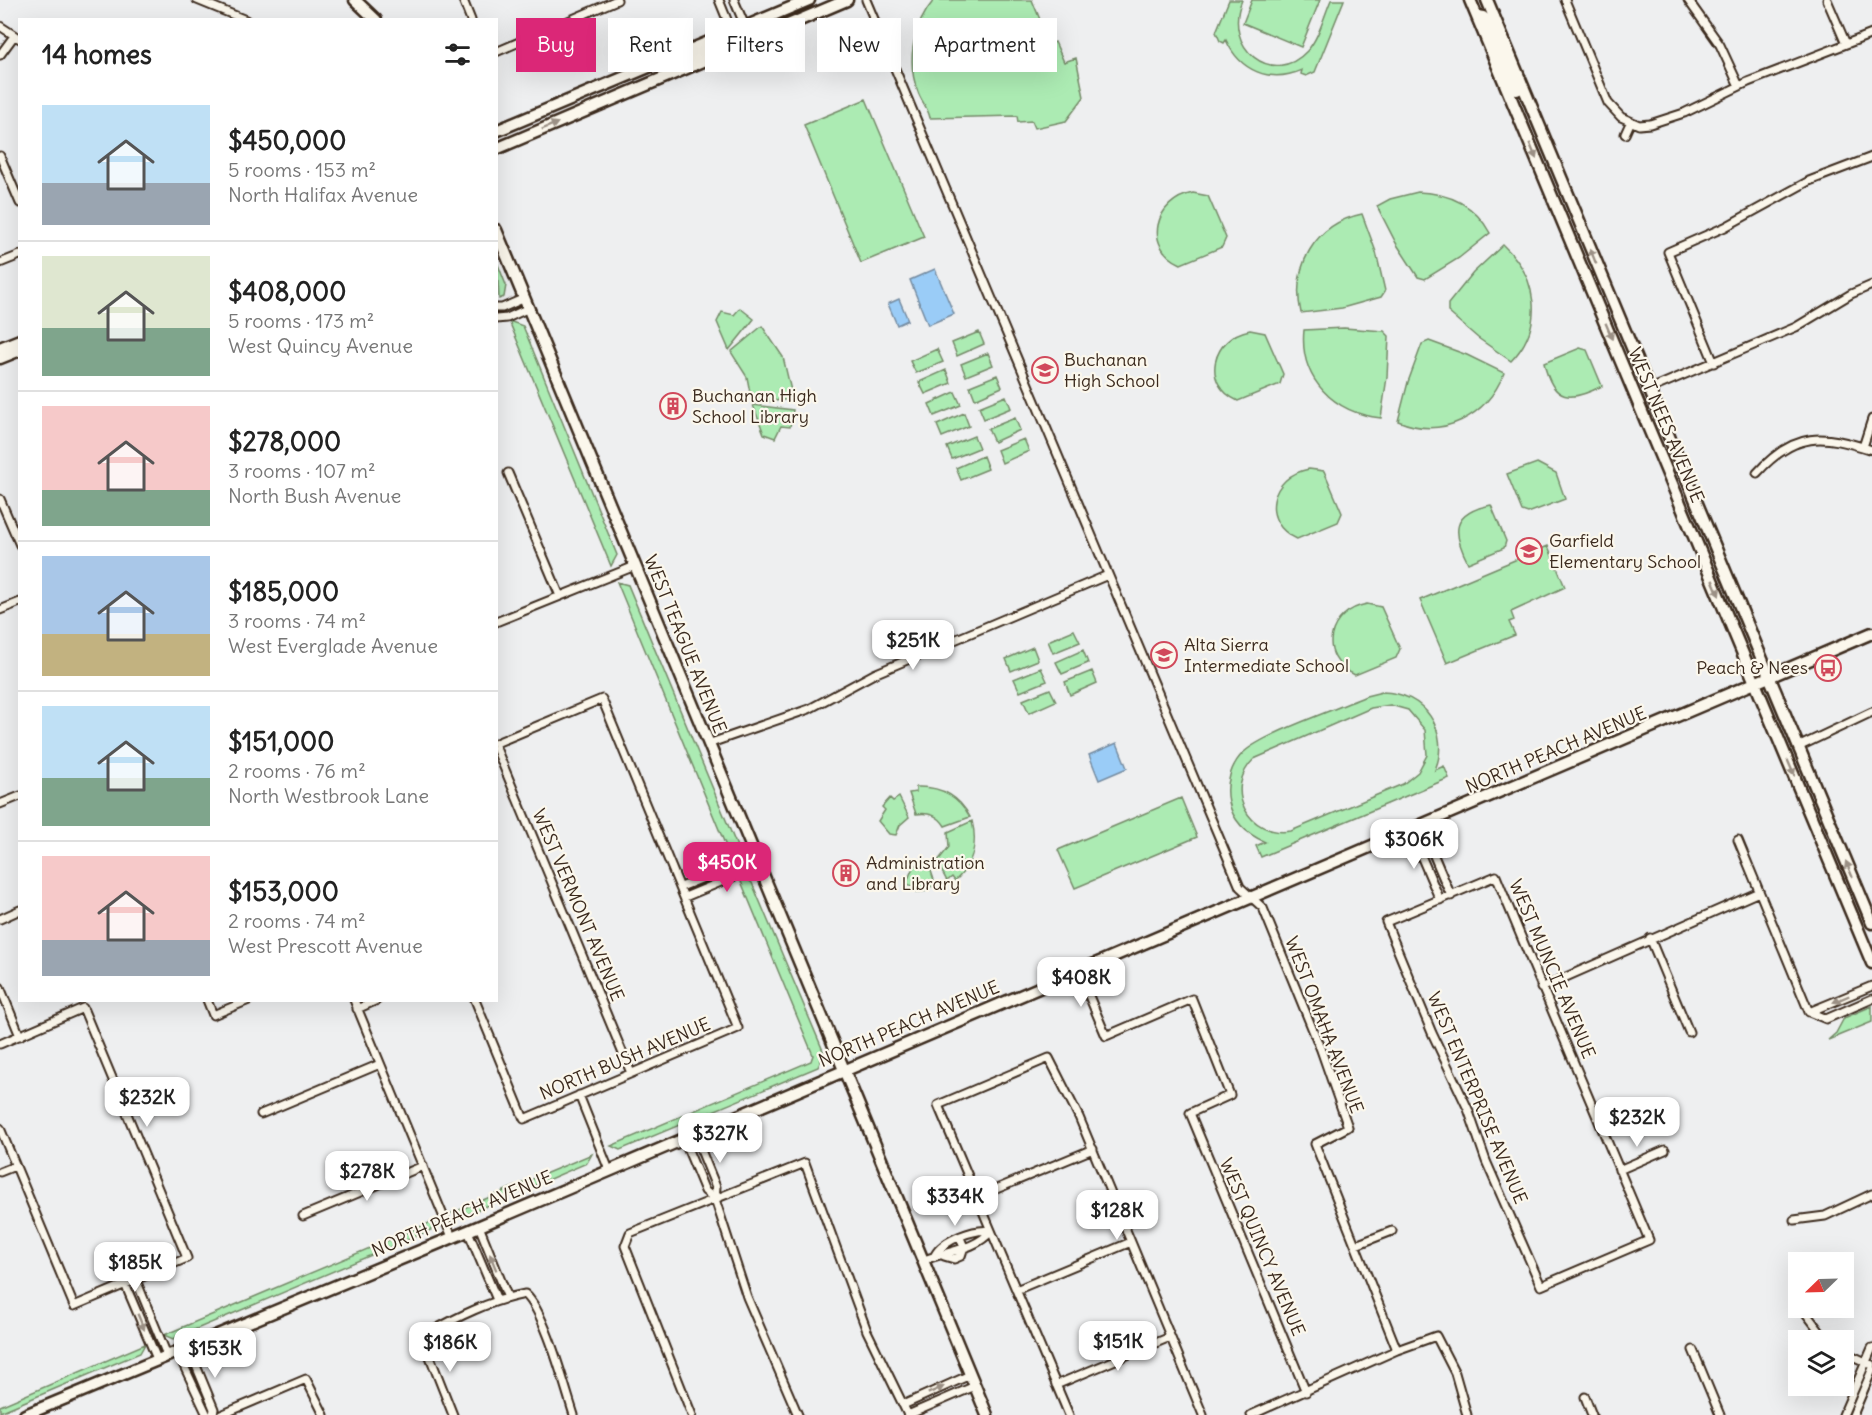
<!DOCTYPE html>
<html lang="en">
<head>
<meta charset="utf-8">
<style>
  body { margin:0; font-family:Delius,sans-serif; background:#f2f2f2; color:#222; height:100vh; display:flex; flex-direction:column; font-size:22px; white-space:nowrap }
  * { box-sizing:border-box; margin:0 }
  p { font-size:20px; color:#767676 }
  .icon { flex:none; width:33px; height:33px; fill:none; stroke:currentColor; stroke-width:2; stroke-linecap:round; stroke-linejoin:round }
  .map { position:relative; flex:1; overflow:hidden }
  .drawer { position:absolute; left:18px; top:18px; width:480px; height:984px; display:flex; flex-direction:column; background:#fff; border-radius:0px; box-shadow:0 6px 24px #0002 }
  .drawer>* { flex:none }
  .top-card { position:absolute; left:516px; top:18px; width:570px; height:54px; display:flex; gap:12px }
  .needle { width:39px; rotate:247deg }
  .controls { position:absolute; left:1788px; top:1252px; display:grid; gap:12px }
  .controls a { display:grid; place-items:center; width:66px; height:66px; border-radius:0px; background:#fff; box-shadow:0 6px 24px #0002; font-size:30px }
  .price { position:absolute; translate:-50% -51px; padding:0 14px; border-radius:12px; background:#fff; color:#222; font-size:20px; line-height:39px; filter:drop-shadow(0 2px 3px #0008) }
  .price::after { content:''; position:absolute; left:50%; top:36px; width:18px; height:14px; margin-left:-9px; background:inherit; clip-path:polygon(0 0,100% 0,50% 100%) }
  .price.selected { background:#db2777; color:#fff }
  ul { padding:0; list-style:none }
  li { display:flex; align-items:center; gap:18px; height:150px; padding:0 24px }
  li+li { border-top:2px solid #e0e0e0 }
  li span { display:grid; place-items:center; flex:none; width:168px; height:120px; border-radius:0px; color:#555 }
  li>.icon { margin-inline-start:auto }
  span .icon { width:72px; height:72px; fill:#fffc; stroke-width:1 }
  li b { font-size:26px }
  h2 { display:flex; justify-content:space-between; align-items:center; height:72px; padding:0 24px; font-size:26px }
  .chip { padding:0 21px; border-radius:0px; background:#fff; box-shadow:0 6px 24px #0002; font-size:21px; line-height:54px }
  .chip.selected { background:#db2777; color:#fff }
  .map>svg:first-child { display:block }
  .green { fill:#acebb3; stroke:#748a68; stroke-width:1.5; fill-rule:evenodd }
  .water { fill:#9accf7; stroke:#748ba0; stroke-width:1.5 }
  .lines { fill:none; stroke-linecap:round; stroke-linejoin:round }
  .street-casing { stroke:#3b2a1e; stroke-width:11 }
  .secondary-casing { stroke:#3b2a1e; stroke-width:15 }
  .street { stroke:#fbf7ec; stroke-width:7 }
  .secondary { stroke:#fbf7ec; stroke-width:10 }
  .oneway { fill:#9b9085 }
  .labels { text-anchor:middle; stroke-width:4.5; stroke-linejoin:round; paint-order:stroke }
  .poi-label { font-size:18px; fill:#3b2a1e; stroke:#fbf7ec; text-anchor:start }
  .street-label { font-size:18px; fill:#3b2a1e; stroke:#fbf7ec }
</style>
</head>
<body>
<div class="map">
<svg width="1872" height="1415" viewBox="0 0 1872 1415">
  <rect width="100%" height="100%" fill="#eeeff0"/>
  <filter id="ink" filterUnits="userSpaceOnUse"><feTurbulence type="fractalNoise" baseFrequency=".0167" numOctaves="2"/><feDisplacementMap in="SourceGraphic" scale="12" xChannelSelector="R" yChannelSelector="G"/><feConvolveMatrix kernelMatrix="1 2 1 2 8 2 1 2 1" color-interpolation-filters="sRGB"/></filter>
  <g filter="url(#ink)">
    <path class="green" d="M934,0H1032L1050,44L1055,42L1064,62L1076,58L1084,97L1066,121L1035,128L1032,121L1018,122L1017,116L930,118C928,108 921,101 918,92C906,62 913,25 934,0Z
      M1229,0H1242C1222,48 1273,88 1307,51C1319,38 1324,16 1331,0H1344L1315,72L1306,76L1301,74L1302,70C1270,84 1240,71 1226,40L1224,43L1220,41L1216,32Z
      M1252,0H1320L1301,47L1243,23Z
      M866,99L924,237L861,263L804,125Z
      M1418,192C1450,193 1475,205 1490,233L1459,258L1425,279L1418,277L1396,243L1377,206L1390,199Z
      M1193,193L1208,196L1226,238L1222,247L1181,264C1142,247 1155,200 1193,193Z
      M1362,214L1376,252L1385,291L1381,297L1342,308L1301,313C1291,267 1314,224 1362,214Z
      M1503,245C1538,277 1545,326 1511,361L1478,338L1448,312V304L1473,273Z
      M497,262L506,285L504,297L499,299Z
      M740,308L754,319L729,350L717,322L722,312L734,315Z
      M509,321L523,326L617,555L611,566Z
      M762,326L783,357L793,399L752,403L747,377L731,352Z
      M1344,328L1384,331L1389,336L1387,377L1381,418C1334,413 1299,379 1304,330Z
      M1250,330L1265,333L1283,374L1280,384L1238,401C1200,384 1212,337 1250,330Z
      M979,332L984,344L957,356L952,343Z
      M1429,341L1467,355L1504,373C1487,416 1443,440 1398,421L1408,382L1422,344Z
      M1580,348L1587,350L1602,386C1571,402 1553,403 1544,363Z
      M937,349L943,362L916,373L910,361Z
      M988,353L993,365L966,376L961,364Z
      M946,370L951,383L925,394L919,382Z
      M997,375L1002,387L975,399L970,386Z
      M955,392L961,405L934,416L929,404Z
      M1006,396L1011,408L984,419L979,407Z
      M753,405L793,410L790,427L781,426L775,438L764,434Z
      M964,413L969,426L942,437L937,425Z
      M1015,418L1020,430L994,442L988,429Z
      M974,436L979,448L952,459L947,447Z
      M1024,439L1029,451L1002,463L997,450Z
      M983,456L988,469L961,480L956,468Z
      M1537,463L1556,473L1565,499L1528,513L1522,511L1507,474Z
      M1309,469L1324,471L1342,513L1338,522L1297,539C1259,522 1270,476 1309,469Z
      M1491,505L1506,541L1504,548L1468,563C1452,532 1451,513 1491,505Z
      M1548,546L1565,587L1511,612L1514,620L1509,622L1515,635L1447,663L1420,600Z
      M617,582L628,585L738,849V856L732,861Z
      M1367,604L1381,607L1400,649L1396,658L1355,675C1316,657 1328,611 1367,604Z
      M1074,630L1080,642L1053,653L1048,641Z
      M1033,647L1038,660L1011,671L1006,659Z
      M1083,650L1088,663L1062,674L1056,662Z
      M1041,668L1047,681L1020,692L1014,679Z
      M1092,671L1097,683L1070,695L1065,682Z
      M1050,689L1056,701L1029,713L1023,700Z
      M1382,692C1424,692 1451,731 1435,770L1444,766L1449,778L1261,857L1256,846L1265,842C1247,834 1233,822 1229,802C1225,784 1231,764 1244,752C1265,733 1337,709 1366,696ZM1390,705L1408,710L1425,730L1427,755L1418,772L1403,784L1291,831C1248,838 1223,789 1254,759L1371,708Z
      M916,787C940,786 959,796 970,817L945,826C938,815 929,812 916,814L909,793L916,792Z
      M899,797L909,817L900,825L896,835L889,834L878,821L885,810L882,807L890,798L893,801Z
      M1181,798L1197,837L1075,888L1058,850Z
      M972,821C978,845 973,864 955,881L952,877L947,881L937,862L949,847L948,832Z
      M914,865H929L936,886L929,887V891L917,892V887L906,884Z
      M740,879H747L752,883L824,1053L818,1067L620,1150L611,1146L811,1061L813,1055Z
      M1872,1006V1022L1828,1040L1836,1033L1844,1018Z
      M592,1154L587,1163L461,1217L452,1213Z
      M436,1220L433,1229L173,1339L164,1335Z
      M145,1344L140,1353L0,1412V1406Z"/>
    <path class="water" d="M935,269L954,314L928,325L910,280Z
      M899,299L908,320L897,325L888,304Z
      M1117,743L1127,768L1099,780L1089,755Z"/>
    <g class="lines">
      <defs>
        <path id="street" d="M197,0L246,20
          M463,0L471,20
          M719,0L732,32
          M734,0L745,26
          M866,0L1240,887L1263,908L1321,1050L1348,1127L1315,1144L1397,1350
          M1565,0L1608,103L1621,117L1639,125L1650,124L1684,113L1748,82L1872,34
          M1688,0L1720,45L1739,86
          M1827,0L1846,44
          M0,26L20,39
          M496,52L617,0
          M0,55L14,36
          M1625,134L1630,123
          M0,156L20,203
          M0,263L20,255
          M496,308H502L525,298
          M496,319L507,318L529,308
          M1714,363L1668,252L1725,227L1809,181L1872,157
          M1648,390L1796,327L1851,294L1872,285
          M1863,447L1872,419
          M508,473L560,596
          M1757,473C1795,431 1823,434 1872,450
          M0,499L20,545
          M0,610L20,602
          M496,622L635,566
          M708,744L809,709L874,674L1108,575
          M1798,747L1872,712
          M496,748L631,1073
          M0,804L20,796
          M1421,825L1451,896
          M1410,830L1440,900
          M1738,840L1809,1012
          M1496,876C1546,998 1598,1119 1649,1240L1541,1286L1486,1161L1468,1109L1432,1033L1386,922Z
          M681,887L755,857
          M685,897L759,866
          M0,919L20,910
          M1650,938L1689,1032
          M1078,970L1106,1036L1192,999L1230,1095L1190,1113L1306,1392
          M0,987L20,1036
          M1541,988L1759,892
          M207,1000L213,1015L249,1000
          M354,1000L452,1237
          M475,1000L524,1119L738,1028L602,699L496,743
          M357,1009L377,1000
          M1809,1012L1872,986
          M1809,1012L1826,1019L1872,999
          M0,1044L83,1008L187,1258L74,1306L0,1128
          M579,1095L609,1170
          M261,1114L380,1064
          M694,1133L716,1187L715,1199L747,1297L798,1415
          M683,1138L705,1191L715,1199
          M1619,1170L1665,1150
          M0,1172L15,1166
          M977,1197L1093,1149
          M303,1216L423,1166
          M1794,1220L1825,1216L1872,1194
          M479,1226L508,1298
          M468,1231L497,1300
          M1356,1245L1392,1231
          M935,1255C943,1240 975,1228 991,1231
          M944,1256L954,1259L961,1256L964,1247L960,1238
          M922,1261C944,1251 975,1251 991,1231
          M136,1280L167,1355
          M125,1284L157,1359
          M1016,1290L1131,1242
          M1802,1308L1827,1341
          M188,1346L214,1409L213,1415
          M1693,1350L1720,1415
          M177,1351L207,1415
          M1844,1352L1872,1365
          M1056,1385L1170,1337
          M1585,1397L1592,1415
          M903,1405L970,1375
          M221,1415L306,1379L324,1415
          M453,1415L425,1344L427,1334C459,1316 489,1301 525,1294C545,1311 565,1388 574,1415
          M692,1415L625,1246L630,1233L805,1163L867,1331L908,1415L975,1386
          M1069,1415L938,1105L1049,1058L1079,1117L1203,1415
          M1251,1415L1397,1350L1436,1336L1455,1373L1467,1415
          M1843,1415L1872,1348
          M1853,1415L1872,1370"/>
        <path id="secondary" d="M355,0L376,20
          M1470,0L1872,963
          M1487,0L1872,923
          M1477,16L1483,17L1488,22L1517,90
          M689,67L694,56L771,23
          M496,131L809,0
          M496,149L847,0
          M496,230L987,1415
          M0,348L20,340
          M0,358L20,350
          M25,1415L468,1231L1872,633"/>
      </defs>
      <use href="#street" class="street-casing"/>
      <use href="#secondary" class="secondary-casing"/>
      <use href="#street" class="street"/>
      <use href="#secondary" class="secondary"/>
    </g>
    <defs><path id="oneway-solid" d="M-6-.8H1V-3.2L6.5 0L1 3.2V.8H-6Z" transform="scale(1.5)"/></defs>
    <g class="oneway">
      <use href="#oneway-solid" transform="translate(550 126) rotate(-23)"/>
      <use href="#oneway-solid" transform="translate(1533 151) rotate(67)"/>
      <use href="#oneway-solid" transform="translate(1593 256) rotate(-112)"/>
      <use href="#oneway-solid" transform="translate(1609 331) rotate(67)"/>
      <use href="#oneway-solid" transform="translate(1716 588) rotate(67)"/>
      <use href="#oneway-solid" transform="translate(1791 768) rotate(67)"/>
      <use href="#oneway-solid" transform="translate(1849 869) rotate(-113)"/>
      <use href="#oneway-solid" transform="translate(1841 999) rotate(157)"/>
      <use href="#oneway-solid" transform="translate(493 1262) rotate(-112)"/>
      <use href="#oneway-solid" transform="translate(141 1322) rotate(67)"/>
      <use href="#oneway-solid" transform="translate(936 1390) rotate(-24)"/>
    </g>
  </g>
  <defs>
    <symbol id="school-ring" viewBox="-11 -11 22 22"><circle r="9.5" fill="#fbf7ec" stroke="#d1495b" stroke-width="1.5"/><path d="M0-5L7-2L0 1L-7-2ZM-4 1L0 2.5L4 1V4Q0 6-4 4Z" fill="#d1495b"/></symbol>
    <symbol id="building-ring" viewBox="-11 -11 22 22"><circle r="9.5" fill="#fbf7ec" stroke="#d1495b" stroke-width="1.5"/><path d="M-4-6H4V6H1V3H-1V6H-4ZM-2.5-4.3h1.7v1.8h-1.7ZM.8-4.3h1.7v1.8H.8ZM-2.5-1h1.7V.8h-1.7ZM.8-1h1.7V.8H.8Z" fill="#d1495b"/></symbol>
    <symbol id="bus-ring" viewBox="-11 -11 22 22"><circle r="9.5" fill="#fbf7ec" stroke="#d1495b" stroke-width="1.5"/><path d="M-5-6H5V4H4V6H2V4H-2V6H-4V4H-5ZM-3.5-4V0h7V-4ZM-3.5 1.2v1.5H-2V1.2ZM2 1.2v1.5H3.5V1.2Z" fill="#d1495b"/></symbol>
  </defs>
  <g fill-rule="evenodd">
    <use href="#school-ring" x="1030" y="355" width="30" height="30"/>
    <use href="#building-ring" x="658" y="391" width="30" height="30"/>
    <use href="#school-ring" x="1514" y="536" width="30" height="30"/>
    <use href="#school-ring" x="1149" y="640" width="30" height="30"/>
    <use href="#bus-ring" x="1813" y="653" width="30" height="30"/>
    <use href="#building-ring" x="831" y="858" width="30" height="30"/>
  </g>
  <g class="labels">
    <g class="poi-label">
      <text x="1064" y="366">Buchanan<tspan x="1064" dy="21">High School</tspan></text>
      <text x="692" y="402">Buchanan High<tspan x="692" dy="21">School Library</tspan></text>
      <text x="1549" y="547">Garfield<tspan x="1549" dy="21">Elementary School</tspan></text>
      <text x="1184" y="651">Alta Sierra<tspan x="1184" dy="21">Intermediate School</tspan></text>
      <text x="1808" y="674" text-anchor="end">Peach &amp; Nees</text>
      <text x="866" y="869">Administration<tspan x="866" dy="21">and Library</tspan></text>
    </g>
    <g class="street-label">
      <text transform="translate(1666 425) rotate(67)" y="6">WEST NEES AVENUE</text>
      <text transform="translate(685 644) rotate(68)" y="6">WEST TEAGUE AVENUE</text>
      <text transform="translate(1556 750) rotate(-23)" y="6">NORTH PEACH AVENUE</text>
      <text transform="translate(578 905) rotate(67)" y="6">WEST VERMONT AVENUE</text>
      <text transform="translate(1552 969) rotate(67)" y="6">WEST MUNCIE AVENUE</text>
      <text transform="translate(909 1024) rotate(-23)" y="6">NORTH PEACH AVENUE</text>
      <text transform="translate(1324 1025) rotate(69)" y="6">WEST OMAHA AVENUE</text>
      <text transform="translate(625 1059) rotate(-23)" y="6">NORTH BUSH AVENUE</text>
      <text transform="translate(1477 1098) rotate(67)" y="6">WEST ENTERPRISE AVENUE</text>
      <text transform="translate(462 1214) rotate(-23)" y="6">NORTH PEACH AVENUE</text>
      <text transform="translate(1262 1247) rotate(67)" y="6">WEST QUINCY AVENUE</text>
    </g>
  </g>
</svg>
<div class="controls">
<a><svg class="needle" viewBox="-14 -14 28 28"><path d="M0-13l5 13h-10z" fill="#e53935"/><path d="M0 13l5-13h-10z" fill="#767676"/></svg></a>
<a><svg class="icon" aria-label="layers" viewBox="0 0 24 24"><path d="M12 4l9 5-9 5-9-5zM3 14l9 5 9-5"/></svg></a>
</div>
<b class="price" style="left:913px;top:671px">$251K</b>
<b class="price" style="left:1414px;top:870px">$306K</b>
<b class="price selected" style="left:727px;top:893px">$450K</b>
<b class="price" style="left:1081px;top:1008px">$408K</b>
<b class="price" style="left:147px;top:1128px">$232K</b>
<b class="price" style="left:1637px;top:1148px">$232K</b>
<b class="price" style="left:720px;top:1164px">$327K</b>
<b class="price" style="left:367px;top:1202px">$278K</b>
<b class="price" style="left:955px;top:1227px">$334K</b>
<b class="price" style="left:1117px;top:1241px">$128K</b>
<b class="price" style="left:135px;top:1293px">$185K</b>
<b class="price" style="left:1118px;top:1372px">$151K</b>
<b class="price" style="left:450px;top:1373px">$186K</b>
<b class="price" style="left:215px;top:1379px">$153K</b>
<div class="top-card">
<a class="chip selected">Buy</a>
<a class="chip">Rent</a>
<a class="chip">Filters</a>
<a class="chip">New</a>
<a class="chip">Apartment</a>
</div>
<section class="drawer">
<h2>14 homes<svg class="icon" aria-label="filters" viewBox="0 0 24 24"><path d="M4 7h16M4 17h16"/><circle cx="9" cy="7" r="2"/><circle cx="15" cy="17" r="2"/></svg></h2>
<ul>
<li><span style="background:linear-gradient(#bfe0f5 65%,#9aa5b1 0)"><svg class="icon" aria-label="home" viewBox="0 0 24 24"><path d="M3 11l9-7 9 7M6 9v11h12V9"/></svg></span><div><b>$450,000</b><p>5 rooms · 153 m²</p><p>North Halifax Avenue</p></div></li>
<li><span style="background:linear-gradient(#dfe7d0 60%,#7fa58c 0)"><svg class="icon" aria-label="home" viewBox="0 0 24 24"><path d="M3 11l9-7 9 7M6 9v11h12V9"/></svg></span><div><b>$408,000</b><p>5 rooms · 173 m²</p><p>West Quincy Avenue</p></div></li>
<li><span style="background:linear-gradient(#f6c9c9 70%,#7fa58c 0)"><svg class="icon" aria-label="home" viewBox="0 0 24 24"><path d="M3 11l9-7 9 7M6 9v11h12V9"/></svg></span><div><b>$278,000</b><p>3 rooms · 107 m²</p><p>North Bush Avenue</p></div></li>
<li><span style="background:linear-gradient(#a9c7e8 65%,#c2b280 0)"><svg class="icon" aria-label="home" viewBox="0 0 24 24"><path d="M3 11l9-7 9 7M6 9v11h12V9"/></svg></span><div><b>$185,000</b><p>3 rooms · 74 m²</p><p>West Everglade Avenue</p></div></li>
<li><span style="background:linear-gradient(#bfe0f5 60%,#7fa58c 0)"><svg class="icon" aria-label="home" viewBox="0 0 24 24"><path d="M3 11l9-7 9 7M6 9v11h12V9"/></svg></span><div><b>$151,000</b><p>2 rooms · 76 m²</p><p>North Westbrook Lane</p></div></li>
<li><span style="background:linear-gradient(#f6c9c9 70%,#9aa5b1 0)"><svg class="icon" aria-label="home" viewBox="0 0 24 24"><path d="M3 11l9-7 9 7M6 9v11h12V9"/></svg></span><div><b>$153,000</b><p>2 rooms · 74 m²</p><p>West Prescott Avenue</p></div></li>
</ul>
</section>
</div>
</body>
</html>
